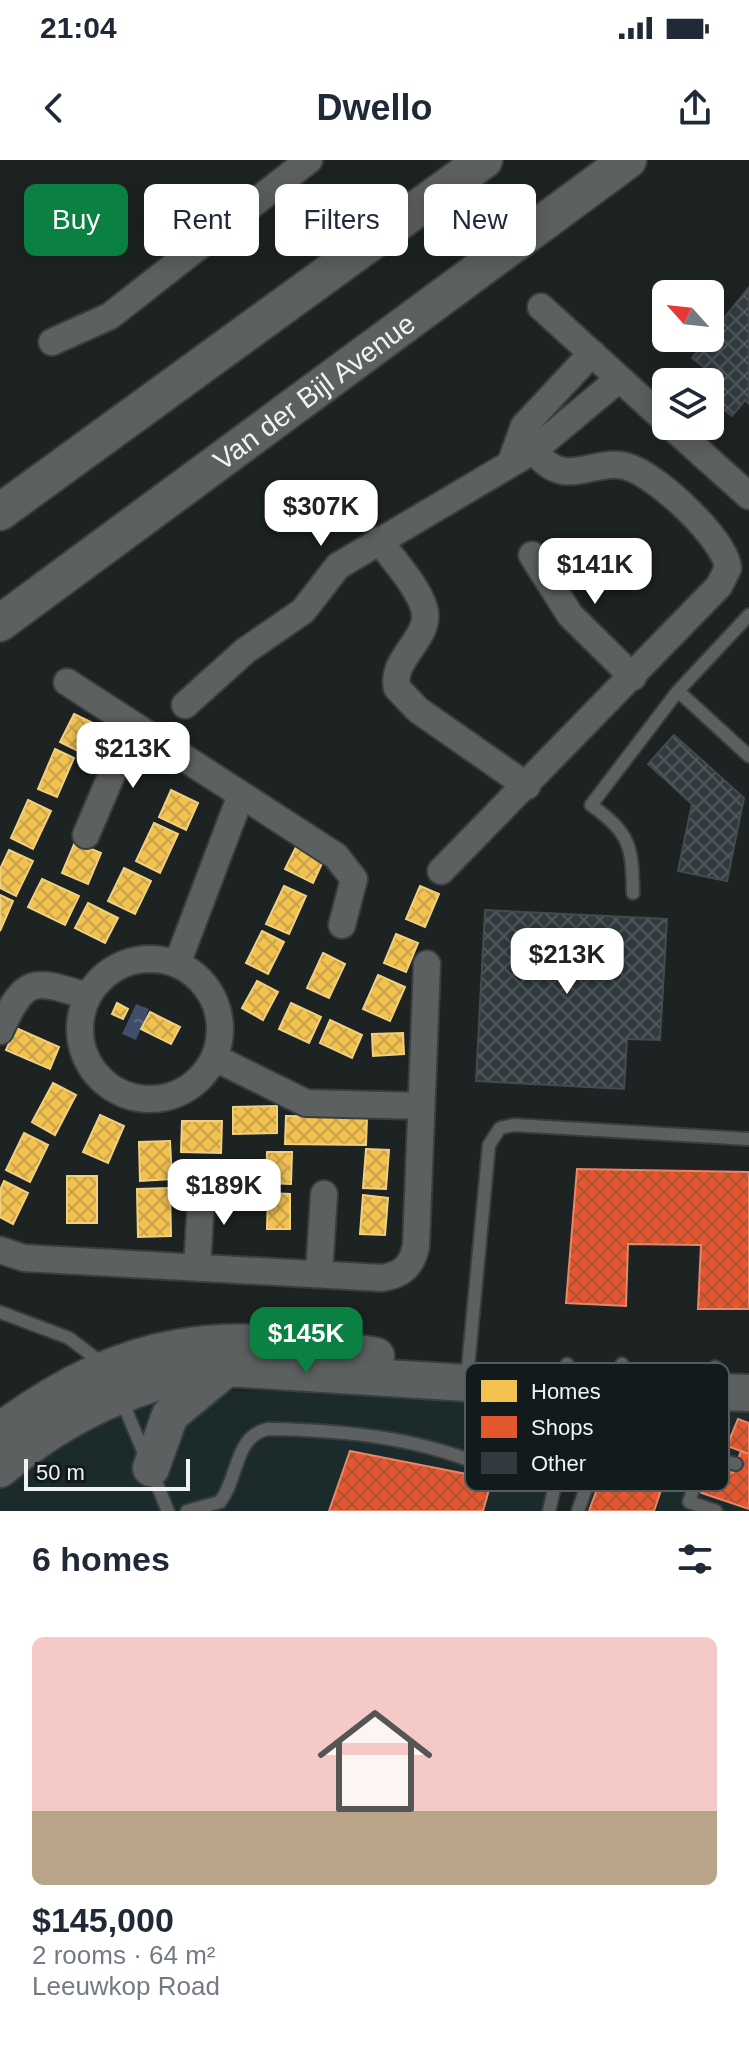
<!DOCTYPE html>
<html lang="en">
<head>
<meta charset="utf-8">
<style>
  body { margin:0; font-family:Helvetica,sans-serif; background:#f2f2f3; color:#1f2937; height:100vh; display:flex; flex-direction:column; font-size:30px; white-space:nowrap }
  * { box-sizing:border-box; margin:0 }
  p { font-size:26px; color:#747a83 }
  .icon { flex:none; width:44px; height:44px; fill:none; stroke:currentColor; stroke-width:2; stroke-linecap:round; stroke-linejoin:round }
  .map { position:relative; height:1351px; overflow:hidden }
  .sheet { display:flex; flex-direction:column; background:#fff; flex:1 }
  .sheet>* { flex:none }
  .hud { position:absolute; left:24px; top:24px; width:702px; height:72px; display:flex; gap:16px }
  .needle { width:52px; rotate:297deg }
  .tools { position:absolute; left:652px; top:120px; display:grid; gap:16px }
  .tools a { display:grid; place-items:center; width:72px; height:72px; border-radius:12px; background:#fff; box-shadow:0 4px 20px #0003; font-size:40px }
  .scale { position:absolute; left:24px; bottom:20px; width:166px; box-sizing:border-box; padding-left:8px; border:4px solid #eef4f4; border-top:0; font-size:22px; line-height:28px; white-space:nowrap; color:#eef4f4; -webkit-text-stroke:6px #121a1b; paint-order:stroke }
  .price { position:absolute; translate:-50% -68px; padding:0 18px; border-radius:16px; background:#fff; color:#222; font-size:26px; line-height:52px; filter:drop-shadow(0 2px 4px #0008) }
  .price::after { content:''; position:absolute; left:50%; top:48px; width:24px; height:18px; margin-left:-12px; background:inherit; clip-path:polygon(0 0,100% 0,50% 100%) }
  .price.active { background:#0b8043; color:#fff }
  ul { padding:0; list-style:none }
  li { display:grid; align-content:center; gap:16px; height:424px; padding:0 32px }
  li+li { border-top:2px solid #e0e1e3 }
  li span { display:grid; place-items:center; height:248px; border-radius:12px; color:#555 }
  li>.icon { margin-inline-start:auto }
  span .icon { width:144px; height:144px; fill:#fffc; stroke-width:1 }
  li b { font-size:34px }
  h2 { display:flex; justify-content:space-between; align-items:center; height:96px; padding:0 32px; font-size:34px }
  .pill { padding:0 28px; border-radius:12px; background:#fff; box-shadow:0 4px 20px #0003; font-size:28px; line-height:72px }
  .pill.active { background:#0b8043; color:#fff }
  .status { display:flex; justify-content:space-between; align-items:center; height:56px; padding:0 40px; background:#fff; direction:ltr }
  .status svg { height:22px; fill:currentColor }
  header { display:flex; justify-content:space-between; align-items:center; height:104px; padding:0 32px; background:#fff; font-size:36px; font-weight:600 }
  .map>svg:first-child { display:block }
  .built { fill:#1b2b2c }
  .water { fill:url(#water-ripples) }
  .homes { fill:url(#homes-cross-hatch); stroke:#f1d080; stroke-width:2 }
  .shops { fill:url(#shops-cross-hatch); stroke:#e78669; stroke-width:2 }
  .building { fill:url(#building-cross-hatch); stroke:#474a4b; stroke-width:2 }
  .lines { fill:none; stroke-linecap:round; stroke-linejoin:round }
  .lane-casing { stroke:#3a3d3d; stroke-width:16 }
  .street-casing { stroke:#3a3d3d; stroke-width:30 }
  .secondary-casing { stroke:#3a3d3d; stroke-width:40 }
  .lane { stroke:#5d6060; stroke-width:12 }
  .street { stroke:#5d6060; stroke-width:26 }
  .secondary { stroke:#5d6060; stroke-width:36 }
  .labels { text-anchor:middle; stroke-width:8; stroke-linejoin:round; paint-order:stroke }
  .street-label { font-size:28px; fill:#eef4f4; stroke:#121a1b }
  .key { fill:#121a1b; stroke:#545b5c; stroke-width:2 }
  .key-label { font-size:22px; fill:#eef4f4 }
</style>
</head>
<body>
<div class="status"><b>21:04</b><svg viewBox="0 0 49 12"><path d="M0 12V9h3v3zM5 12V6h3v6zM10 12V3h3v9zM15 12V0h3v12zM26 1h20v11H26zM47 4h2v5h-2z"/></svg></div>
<header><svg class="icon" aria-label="back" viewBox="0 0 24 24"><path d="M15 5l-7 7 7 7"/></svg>Dwello<svg class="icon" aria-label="share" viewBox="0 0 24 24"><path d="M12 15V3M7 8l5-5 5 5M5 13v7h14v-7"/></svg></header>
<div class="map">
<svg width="749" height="1351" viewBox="0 0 749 1351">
  <defs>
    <pattern id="water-ripples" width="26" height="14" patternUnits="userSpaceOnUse" patternTransform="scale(2)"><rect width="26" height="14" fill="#404e6b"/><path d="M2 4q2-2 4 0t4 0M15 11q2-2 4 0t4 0" fill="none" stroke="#5c6881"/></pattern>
    <pattern id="homes-cross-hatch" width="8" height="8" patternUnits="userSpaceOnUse" patternTransform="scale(2)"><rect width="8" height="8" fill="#f2c14e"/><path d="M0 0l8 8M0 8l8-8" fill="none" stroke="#c7a34d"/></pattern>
    <pattern id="shops-cross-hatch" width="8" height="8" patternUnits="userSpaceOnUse" patternTransform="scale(2)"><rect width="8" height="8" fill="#e4572e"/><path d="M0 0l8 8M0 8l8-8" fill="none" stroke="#ad5237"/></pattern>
    <pattern id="building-cross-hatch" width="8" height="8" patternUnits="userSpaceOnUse" patternTransform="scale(2)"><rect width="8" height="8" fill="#313b3f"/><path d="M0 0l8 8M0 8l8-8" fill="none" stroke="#4f585b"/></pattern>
  </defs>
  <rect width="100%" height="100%" fill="#1d2222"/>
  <path class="built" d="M598,1220L554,1351H0V1330L74,1274L158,1234Z
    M644,1242H749V1351H577L624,1255Z"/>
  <path class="water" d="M136,844L149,849L136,880L122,874Z"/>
  <path class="homes" d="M74,554L95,564L82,593L60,582Z
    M55,589L74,598L57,637L38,629Z
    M171,630L198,643L186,670L159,657Z
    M28,640L51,651L33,689L11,678Z
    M154,663L178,674L160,713L136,701Z
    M75,682L101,693L88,724L62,713Z
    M296,687L324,699L313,723L285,709Z
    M9,690L33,701L16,736L0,728V709Z
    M124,708L151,721L135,754L108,741Z
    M42,719L79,736L65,765L28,747Z
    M284,726L306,736L289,774L266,764Z
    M420,726L439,734L425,767L406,759Z
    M0,735L13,741L0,771Z
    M88,743L118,758L105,783L75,768Z
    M262,771L284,782L268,814L246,803Z
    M396,774L418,783L406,812L384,803Z
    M323,793L345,804L329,838L307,828Z
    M378,815L405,827L390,861L363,849Z
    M257,821L278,832L263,860L242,848Z
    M117,843L128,849L123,859L112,854Z
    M291,843L321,857L309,883L279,869Z
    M150,852L180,867L171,884L141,869Z
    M330,860L362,875L352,898L320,883Z
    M16,868L59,887L50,909L6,890Z
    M403,873L404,894L373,896L372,874Z
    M53,923L76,935L55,975L32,962Z
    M277,946V973L233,974V947Z
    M100,955L124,966L108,1003L83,992Z
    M286,956L367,957L366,985L285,984Z
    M182,961H222L221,993L181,992Z
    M24,973L48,985L30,1022L6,1010Z
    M170,981L172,1019L140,1021L139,982Z
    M366,989L389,990L386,1029L363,1028Z
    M267,992H292L291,1024L266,1023Z
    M67,1016H97V1063H67Z
    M4,1021L28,1033L13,1064L0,1057V1030Z
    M170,1028L171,1076L138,1077L137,1029Z
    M268,1033L290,1034V1069H267Z
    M363,1035L388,1038L385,1075L360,1074Z"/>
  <path class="shops" d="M577,1009L749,1012V1149H698L701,1085L628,1084L626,1146L566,1143Z
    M624,1255L679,1276L654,1351H589Z
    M738,1259L749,1263V1294L727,1286Z
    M350,1291L492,1319L483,1351H329Z
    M741,1291L749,1294V1349L699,1332L708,1304L733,1313Z"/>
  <path class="building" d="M749,127V244L745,240L732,256L710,238V222H692L704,207L692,198Z
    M674,575L744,638L727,721L678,711L692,644L648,604Z
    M485,750L667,759L660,880L627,879L624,929L476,921Z"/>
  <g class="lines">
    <defs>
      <path id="lane" d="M678,531L749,596
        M633,733C632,686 631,674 591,645L678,531L749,455
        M0,1152L69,1178L103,1204
        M715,1207L713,1268L689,1342L716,1351
        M467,1218L489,985L500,968L514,965L749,979
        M121,1238L168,1351
        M705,1297L736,1304
        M187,1351L220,1342C239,1318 234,1276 268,1269C347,1270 423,1278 496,1311
        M549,1351L568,1269L567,1204
        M578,1351L614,1247L622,1204"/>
      <path id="street" d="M541,147L666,261
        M52,182L110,156L309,0
        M671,266L749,336
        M511,302L524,266L592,193
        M379,380C393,400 417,425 424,448C433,477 390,498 397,528L418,550L527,626
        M532,395L570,455L633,517
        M67,522L336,696L354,719L342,765
        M185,545L245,491L303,451L338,406L534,290L619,219
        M86,675L133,565
        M441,711L719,426L728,408C725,379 659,318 631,308C594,294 566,334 534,290
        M80 869a70 70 0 1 1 140 0a70 70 0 1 1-140 0Z
        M177,804L241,635
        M0,871C25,816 32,819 87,836
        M215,898L306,943L420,946
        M0,1090L24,1098L382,1118C402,1115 412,1106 416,1086L427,804
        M197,1108L202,1023
        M319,1114L324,1034"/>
      <g id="secondary">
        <path d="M0,352L484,0"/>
        <path id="s1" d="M0,463L628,0"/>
        <path d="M0,1271C130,1175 221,1170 376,1196"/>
        <path d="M151,1308L170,1255L222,1212"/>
        <path d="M0,1309C66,1253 140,1219 226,1208L467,1223L749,1233"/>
      </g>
    </defs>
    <use href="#lane" class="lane-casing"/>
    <use href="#street" class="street-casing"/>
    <use href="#secondary" class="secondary-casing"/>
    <use href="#lane" class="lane"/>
    <use href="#street" class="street"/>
    <use href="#secondary" class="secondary"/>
  </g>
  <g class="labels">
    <g class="street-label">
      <text dy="10" stroke="none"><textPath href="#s1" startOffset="390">Van der Bijl Avenue</textPath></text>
    </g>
  </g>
  <rect x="465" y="1203" width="264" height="128" rx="12" class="key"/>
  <rect x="481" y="1220" width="36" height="22" fill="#f2c14e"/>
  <rect x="481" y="1256" width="36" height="22" fill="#e4572e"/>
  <rect x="481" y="1292" width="36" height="22" fill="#313b3f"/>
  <g class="key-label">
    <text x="531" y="1239">Homes</text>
    <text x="531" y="1275">Shops</text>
    <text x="531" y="1311">Other</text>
  </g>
</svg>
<div class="tools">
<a><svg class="needle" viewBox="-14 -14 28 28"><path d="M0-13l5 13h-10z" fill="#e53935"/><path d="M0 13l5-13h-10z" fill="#747a83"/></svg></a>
<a><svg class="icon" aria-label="layers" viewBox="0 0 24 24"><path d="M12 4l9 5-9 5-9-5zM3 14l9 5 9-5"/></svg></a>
</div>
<div class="scale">50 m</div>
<b class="price" style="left:321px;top:388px">$307K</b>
<b class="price" style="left:595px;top:446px">$141K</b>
<b class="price" style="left:133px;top:630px">$213K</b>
<b class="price" style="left:567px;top:836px">$213K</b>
<b class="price" style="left:224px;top:1067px">$189K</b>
<b class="price active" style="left:306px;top:1215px">$145K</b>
<div class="hud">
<a class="pill active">Buy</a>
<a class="pill">Rent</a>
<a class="pill">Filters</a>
<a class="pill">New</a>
</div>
</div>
<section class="sheet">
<h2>6 homes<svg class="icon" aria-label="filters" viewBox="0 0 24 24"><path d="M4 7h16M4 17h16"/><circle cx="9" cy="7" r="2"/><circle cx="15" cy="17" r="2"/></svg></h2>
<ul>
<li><span style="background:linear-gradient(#f6c9c9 70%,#b9a48a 0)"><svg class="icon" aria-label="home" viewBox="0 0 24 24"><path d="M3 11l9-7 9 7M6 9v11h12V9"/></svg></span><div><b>$145,000</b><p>2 rooms · 64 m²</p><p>Leeuwkop Road</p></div></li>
</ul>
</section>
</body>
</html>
